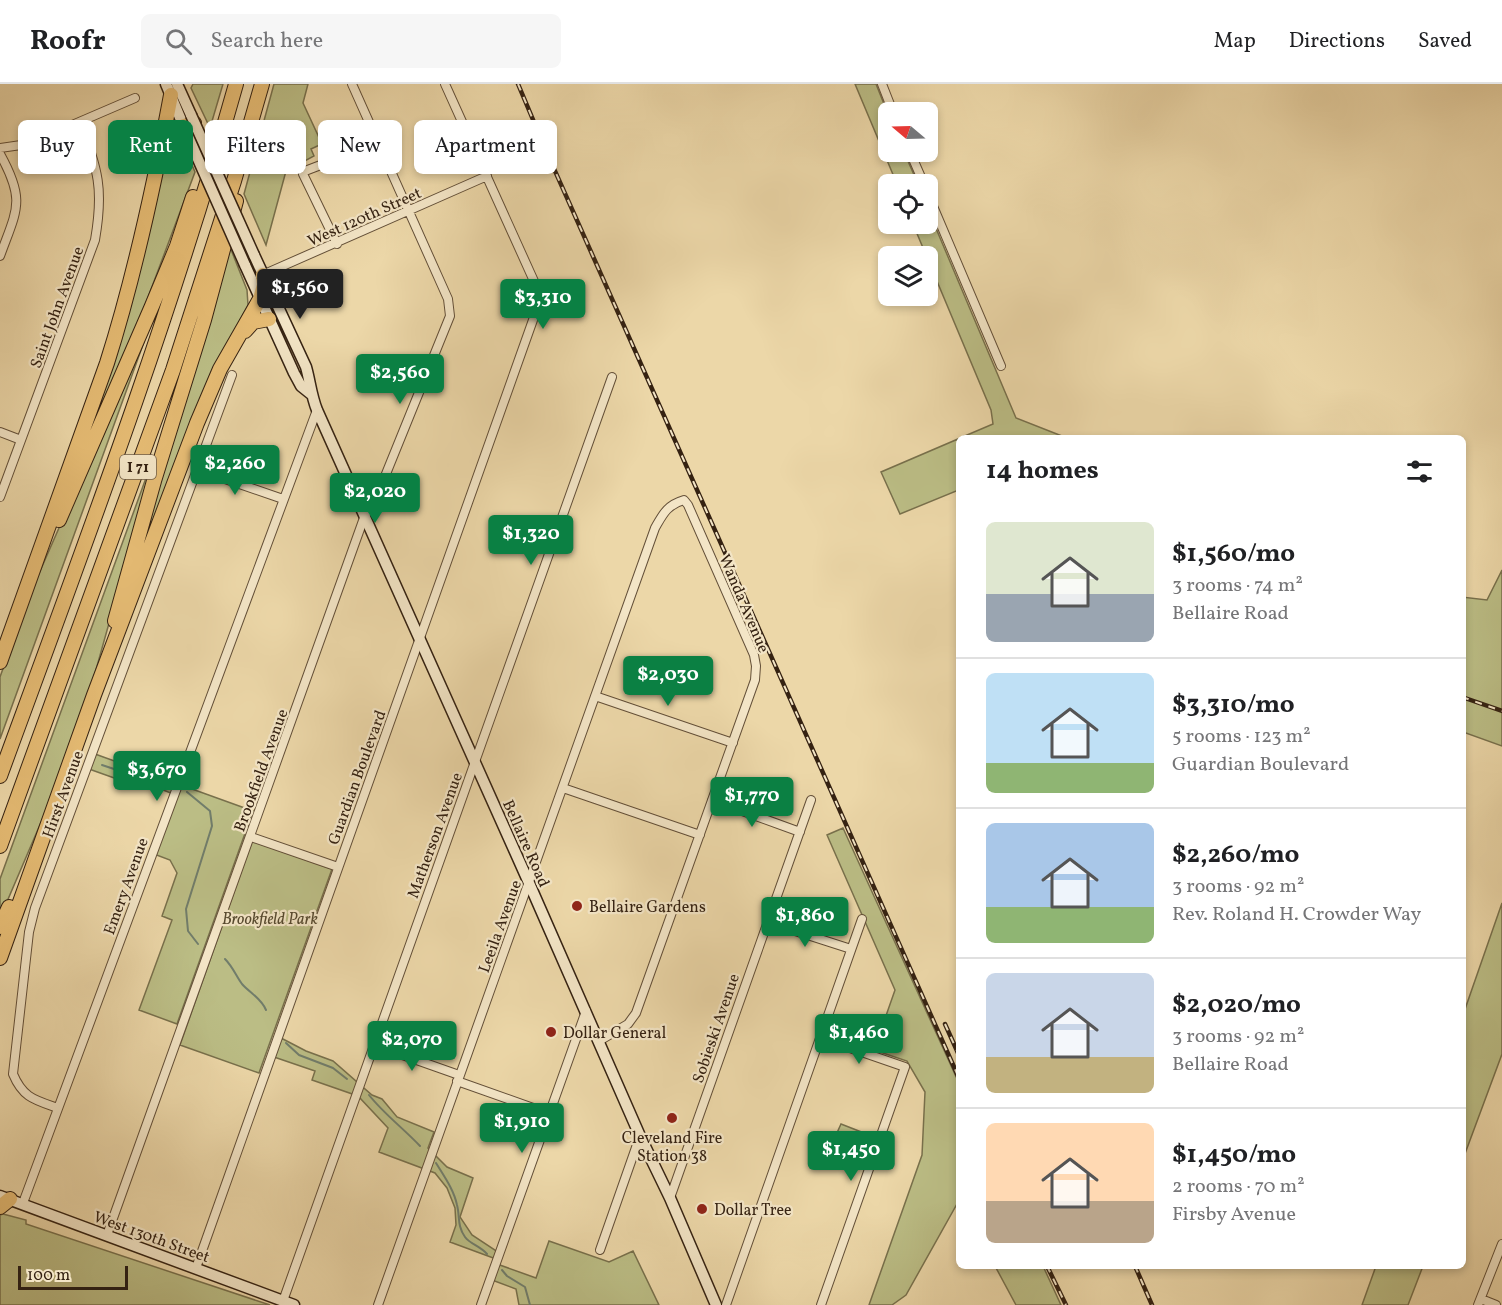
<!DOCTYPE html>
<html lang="en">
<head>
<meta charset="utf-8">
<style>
  body { margin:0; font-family:Vollkorn,serif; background:#f6f6f6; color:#202124; height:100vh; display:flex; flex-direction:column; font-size:22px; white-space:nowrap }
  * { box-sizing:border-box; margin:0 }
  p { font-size:20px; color:#757577 }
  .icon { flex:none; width:33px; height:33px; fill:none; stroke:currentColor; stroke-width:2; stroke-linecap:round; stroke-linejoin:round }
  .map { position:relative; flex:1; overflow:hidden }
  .details { position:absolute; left:956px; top:351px; width:510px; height:834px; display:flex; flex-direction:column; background:#fff; border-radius:9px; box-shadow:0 3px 9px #0003 }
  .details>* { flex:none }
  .hud { position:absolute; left:18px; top:36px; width:570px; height:54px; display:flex; gap:12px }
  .needle { width:39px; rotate:289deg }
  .buttons { position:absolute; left:878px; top:18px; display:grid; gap:12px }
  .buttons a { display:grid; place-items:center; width:60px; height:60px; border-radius:9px; background:#fff; box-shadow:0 3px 9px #0003; font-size:30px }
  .scale { position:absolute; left:18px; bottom:15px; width:110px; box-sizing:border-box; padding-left:6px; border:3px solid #352212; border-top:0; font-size:16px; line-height:21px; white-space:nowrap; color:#352212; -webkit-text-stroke:4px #f3e5c6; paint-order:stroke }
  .price { position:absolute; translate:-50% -51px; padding:0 14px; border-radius:6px; background:#0b8043; color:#fff; font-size:20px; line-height:39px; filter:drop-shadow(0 2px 3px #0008) }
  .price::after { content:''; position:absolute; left:50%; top:36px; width:18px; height:14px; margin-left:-9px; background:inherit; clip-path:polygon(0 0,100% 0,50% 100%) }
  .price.on { background:#222; color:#fff }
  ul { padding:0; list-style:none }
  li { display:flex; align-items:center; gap:18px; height:150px; padding:0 30px }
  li+li { border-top:2px solid #e0e0e0 }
  li span { display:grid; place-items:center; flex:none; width:168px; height:120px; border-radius:9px; color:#555 }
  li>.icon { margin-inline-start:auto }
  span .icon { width:72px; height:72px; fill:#fffc; stroke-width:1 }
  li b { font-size:26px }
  h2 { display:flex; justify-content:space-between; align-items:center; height:72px; padding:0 30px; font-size:26px }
  .chip { padding:0 21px; border-radius:9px; background:#fff; box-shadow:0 3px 9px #0003; font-size:21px; line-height:54px }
  .chip.on { background:#0b8043; color:#fff }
  header { display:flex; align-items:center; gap:36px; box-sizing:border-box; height:84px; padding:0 30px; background:#fff; border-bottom:2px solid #e0e0e0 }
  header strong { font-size:28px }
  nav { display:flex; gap:33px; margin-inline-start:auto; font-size:21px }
  .search { width:420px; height:54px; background:#f6f6f6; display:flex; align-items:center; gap:15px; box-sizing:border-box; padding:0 21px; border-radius:9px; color:#757577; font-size:22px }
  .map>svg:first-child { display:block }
  .green { fill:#bbbd85; stroke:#78704c; stroke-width:1.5 }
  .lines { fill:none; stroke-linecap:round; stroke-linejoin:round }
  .stream { stroke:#717d6b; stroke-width:2 }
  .street-casing { stroke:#634f38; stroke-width:10 }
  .secondary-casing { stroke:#352212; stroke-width:13 }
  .highway-casing { stroke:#352212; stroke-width:16 }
  .street { stroke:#f3e5c6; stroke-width:8 }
  .secondary { stroke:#f3e5c6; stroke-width:10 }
  .highway { stroke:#e6bc74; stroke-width:14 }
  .rail-casing { stroke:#352212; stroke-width:4.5 }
  .rail { stroke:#f3e5c6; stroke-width:2; stroke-dasharray:7; stroke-linecap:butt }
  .secondary-bridge-casing { stroke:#352212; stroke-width:13; stroke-linecap:butt }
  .secondary-bridge { stroke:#f3e5c6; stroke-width:10 }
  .poi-dot { fill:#8f2418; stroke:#f3e5c6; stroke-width:2 }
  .labels { text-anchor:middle; stroke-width:4.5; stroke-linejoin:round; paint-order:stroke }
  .shield { fill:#f3e5c6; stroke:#6e5c48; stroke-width:1.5 }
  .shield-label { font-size:15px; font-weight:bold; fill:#352212 }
  .street-label { font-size:16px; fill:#352212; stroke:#f3e5c6 }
  .poi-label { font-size:16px; fill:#352212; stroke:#f3e5c6; text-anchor:start }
  .park-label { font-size:16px; font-style:italic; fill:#56492f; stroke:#f3e5c6 }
</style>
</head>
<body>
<header>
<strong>Roofr</strong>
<div class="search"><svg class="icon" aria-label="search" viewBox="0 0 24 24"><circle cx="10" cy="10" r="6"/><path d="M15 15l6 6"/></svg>Search here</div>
<nav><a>Map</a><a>Directions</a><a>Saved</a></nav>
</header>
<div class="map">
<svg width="1502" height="1221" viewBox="0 0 1502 1221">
  <rect width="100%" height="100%" fill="#ecd7a8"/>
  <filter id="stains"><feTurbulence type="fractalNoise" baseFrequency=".00333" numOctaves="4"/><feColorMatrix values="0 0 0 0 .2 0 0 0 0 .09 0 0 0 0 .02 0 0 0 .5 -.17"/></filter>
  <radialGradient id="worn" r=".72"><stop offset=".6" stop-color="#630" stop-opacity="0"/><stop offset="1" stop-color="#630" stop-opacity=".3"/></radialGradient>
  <path class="green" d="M193,0H223L210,44L191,4Z
    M274,0H308L303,19L322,60L311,65L314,72L286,87L266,161L244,110Z
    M855,0H876L888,30V68H904L918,100H897Z
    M176,50L180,53L195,88L132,256L76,383L165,60Z
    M927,123L1016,334L1067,354H960L993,340L991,326L913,140H927Z
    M230,163L247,206L248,221L210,293L135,483Z
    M141,257L144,258L0,655V593L30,510Z
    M958,355V408L956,407L900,430L881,388Z
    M154,372L158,373L134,450L92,600L45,729L0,834V795Z
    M1502,486V662L1463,648L1462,513L1487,516Z
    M95,670L253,727L177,940L139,926L172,836L162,832L177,789L170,776L154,770L176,711L145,699L131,700L89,685Z
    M843,744L958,997V1121L957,1120L906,1211L892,1221H869L922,1071L925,1008L907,977L874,966L895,906L827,751Z
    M252,757L332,785L259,989L180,961Z
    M1502,819V970L1463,1075V931Z
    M281,954L306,967L333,977L372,1011L382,1015L397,1033L434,1048L428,1064L447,1083L473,1094L460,1133L472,1151L498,1168L496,1175L450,1158L456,1141L455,1124L447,1104L435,1089L379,1068L388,1044L358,1012L312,996L315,987L274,973Z
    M841,1040L864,1049L860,1060L836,1051Z
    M3,1130L26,1136V1140L270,1221H0V1131Z
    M549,1157L609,1178L633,1167L659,1221H519L516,1205L492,1196L497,1180L536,1194Z
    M995,1182H1043L1061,1221H1016Z
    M1376,1182H1423L1408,1221H1362Z"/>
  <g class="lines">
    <path class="stream" d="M102,681L165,702
      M187,708L210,727L212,742L186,825L188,847L198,860
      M225,875C233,883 236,892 242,900C250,909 261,914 266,926
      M286,959L299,971L333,984L347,995
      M369,1011C384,1030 403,1044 420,1062
      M436,1079C444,1092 454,1106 457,1121C460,1132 457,1142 465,1153C470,1160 480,1162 487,1170
      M502,1186L507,1192L525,1203L530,1221"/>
    <defs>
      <path id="street" d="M882,0L893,28
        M0,64L28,60L135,14
        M910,68L924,100
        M0,70C26,117 17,125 0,172
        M927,108L1001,282
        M337,160L303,90L305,87L378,59
        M260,192L487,92
        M0,348L21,356
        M196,385L283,415
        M0,413L95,156C104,104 98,87 80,38
        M595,612L733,659
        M563,704L700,751
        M712,716L800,748
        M251,753L338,783
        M767,838L851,865
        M374,961L459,991
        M457,997L550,1030
        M58,1024C35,1016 23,1014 13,990L29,848L35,824L232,291
        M670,1114L811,716
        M23,1119L317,326
        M107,1151L365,431L375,417L450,232L448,215L352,0
        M600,1166L640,1052
        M196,1184L539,219L538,206L445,0
        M1481,1215L1496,1221
        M283,1217L612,293
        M378,1221L655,444C663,430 667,421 684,416L688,421L754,571L756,582L755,596L636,929L628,940L599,957
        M481,1221L586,927
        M726,1221L862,835
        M821,1221L905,983L821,954
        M1478,1221L1502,1160"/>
      <path id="secondary" d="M166,0L186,48
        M177,0L191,31
        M254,171L306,283C310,297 311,311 317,326L529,799L640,1052L670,1114L716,1221
        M245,181L294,289L301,302L311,310
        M0,1112L294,1221"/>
      <path id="highway" d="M162,55L169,47L194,39
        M245,247L253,238L269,235
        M59,436L152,222L177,162L193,113
        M115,537L154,397L204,236L236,117
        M0,578L107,279C135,191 154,102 171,11
        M0,692C84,463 170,235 236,0
        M0,762L173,286L234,97L262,0
        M0,843L9,823
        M0,874L94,611L197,339L220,285L260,215L264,201L263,191
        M0,1123L10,1115"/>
    </defs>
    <use href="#street" class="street-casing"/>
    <use href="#secondary" class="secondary-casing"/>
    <use href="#highway" class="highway-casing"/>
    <use href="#street" class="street"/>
    <use href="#secondary" class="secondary"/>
    <use href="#highway" class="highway"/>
    <defs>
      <path id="rail" d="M518,0L547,69L958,992
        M1462,613L1502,627
        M945,940L958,969
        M1047,1182L1066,1221
        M1135,1182L1152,1221"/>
    </defs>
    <use href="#rail" class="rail-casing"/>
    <use href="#rail" class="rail"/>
    <defs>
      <path id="secondary-bridge" d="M191,31L254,171
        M186,48L245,181"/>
    </defs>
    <use href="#secondary-bridge" class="secondary-bridge-casing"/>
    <use href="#secondary-bridge" class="secondary-bridge"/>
  </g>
  <g class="poi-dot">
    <circle cx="577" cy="822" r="6"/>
    <circle cx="551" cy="948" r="6"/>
    <circle cx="672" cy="1034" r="6"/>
    <circle cx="702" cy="1125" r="6"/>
  </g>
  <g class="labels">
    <rect class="shield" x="120" y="371" width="36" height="24" rx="4.5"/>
    <g class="shield-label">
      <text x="138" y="388">I 71</text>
    </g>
    <g class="street-label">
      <text transform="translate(364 132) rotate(-24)" y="6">West 120th Street</text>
      <text transform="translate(56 223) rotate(-70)" y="6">Saint John Avenue</text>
      <text transform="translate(745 519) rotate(67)" y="6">Wanda Avenue</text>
      <text transform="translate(260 686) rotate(-70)" y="6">Brookfield Avenue</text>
      <text transform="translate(356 693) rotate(-70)" y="6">Guardian Boulevard</text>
      <text transform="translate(62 710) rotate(-70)" y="6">Hirst Avenue</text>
      <text transform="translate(434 751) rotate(-70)" y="6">Matherson Avenue</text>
      <text transform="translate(527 759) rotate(66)" y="6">Bellaire Road</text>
      <text transform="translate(125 802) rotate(-70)" y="6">Emery Avenue</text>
      <text transform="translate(499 842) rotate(-70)" y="6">Leeila Avenue</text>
      <text transform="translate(715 944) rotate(-71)" y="6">Sobieski Avenue</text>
      <text transform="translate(152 1152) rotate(20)" y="6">West 130th Street</text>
    </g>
    <g class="poi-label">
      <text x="589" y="828">Bellaire Gardens</text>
      <text x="563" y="954">Dollar General</text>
      <text x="672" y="1059" text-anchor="middle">Cleveland Fire<tspan x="672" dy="18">Station 38</tspan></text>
      <text x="714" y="1131">Dollar Tree</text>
    </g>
    <g class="park-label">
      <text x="270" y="840">Brookfield Park</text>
    </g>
  </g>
  <rect width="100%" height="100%" filter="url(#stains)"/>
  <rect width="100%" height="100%" fill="url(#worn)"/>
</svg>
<div class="buttons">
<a><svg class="needle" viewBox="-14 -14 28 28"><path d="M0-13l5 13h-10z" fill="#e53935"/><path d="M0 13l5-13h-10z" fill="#757577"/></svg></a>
<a><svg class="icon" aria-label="locate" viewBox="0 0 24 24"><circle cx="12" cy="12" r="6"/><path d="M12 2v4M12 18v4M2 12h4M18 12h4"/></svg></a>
<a><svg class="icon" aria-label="layers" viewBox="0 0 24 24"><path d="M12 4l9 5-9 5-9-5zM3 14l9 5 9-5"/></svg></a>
</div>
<div class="scale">100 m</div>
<b class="price on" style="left:300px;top:236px">$1,560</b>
<b class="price" style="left:543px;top:246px">$3,310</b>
<b class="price" style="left:400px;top:321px">$2,560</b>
<b class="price" style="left:235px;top:412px">$2,260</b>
<b class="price" style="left:375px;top:440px">$2,020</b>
<b class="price" style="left:531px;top:482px">$1,320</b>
<b class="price" style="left:668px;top:623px">$2,030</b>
<b class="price" style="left:157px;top:718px">$3,670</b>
<b class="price" style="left:752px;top:744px">$1,770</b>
<b class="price" style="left:805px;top:864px">$1,860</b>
<b class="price" style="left:859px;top:981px">$1,460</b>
<b class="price" style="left:412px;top:988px">$2,070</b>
<b class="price" style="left:522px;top:1070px">$1,910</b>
<b class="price" style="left:851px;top:1098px">$1,450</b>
<div class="hud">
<a class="chip">Buy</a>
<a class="chip on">Rent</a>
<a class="chip">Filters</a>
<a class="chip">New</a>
<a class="chip">Apartment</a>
</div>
<section class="details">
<h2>14 homes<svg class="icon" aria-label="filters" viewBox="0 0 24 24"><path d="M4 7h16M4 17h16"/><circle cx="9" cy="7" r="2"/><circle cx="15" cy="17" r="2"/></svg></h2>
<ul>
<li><span style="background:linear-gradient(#dfe7d0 60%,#9aa5b1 0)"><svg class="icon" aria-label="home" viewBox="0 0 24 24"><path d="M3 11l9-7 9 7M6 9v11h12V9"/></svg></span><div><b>$1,560/mo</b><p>3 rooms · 74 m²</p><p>Bellaire Road</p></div></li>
<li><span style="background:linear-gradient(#bfe0f5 75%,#8fb573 0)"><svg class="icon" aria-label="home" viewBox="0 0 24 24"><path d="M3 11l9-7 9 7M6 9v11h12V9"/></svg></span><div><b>$3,310/mo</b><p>5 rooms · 123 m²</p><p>Guardian Boulevard</p></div></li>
<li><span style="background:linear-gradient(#a9c7e8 70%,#8fb573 0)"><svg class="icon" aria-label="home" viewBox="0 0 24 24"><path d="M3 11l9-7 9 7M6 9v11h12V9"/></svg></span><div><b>$2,260/mo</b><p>3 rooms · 92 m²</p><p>Rev. Roland H. Crowder Way</p></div></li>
<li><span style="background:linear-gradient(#c9d6e8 70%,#c2b280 0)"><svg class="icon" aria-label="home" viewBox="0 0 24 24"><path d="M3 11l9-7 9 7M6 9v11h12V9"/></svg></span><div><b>$2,020/mo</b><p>3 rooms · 92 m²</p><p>Bellaire Road</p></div></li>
<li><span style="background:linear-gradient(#ffd9b3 65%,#b9a48a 0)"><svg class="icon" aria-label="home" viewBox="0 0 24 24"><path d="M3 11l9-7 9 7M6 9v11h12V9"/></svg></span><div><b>$1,450/mo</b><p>2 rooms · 70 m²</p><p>Firsby Avenue</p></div></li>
</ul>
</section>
</div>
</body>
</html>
